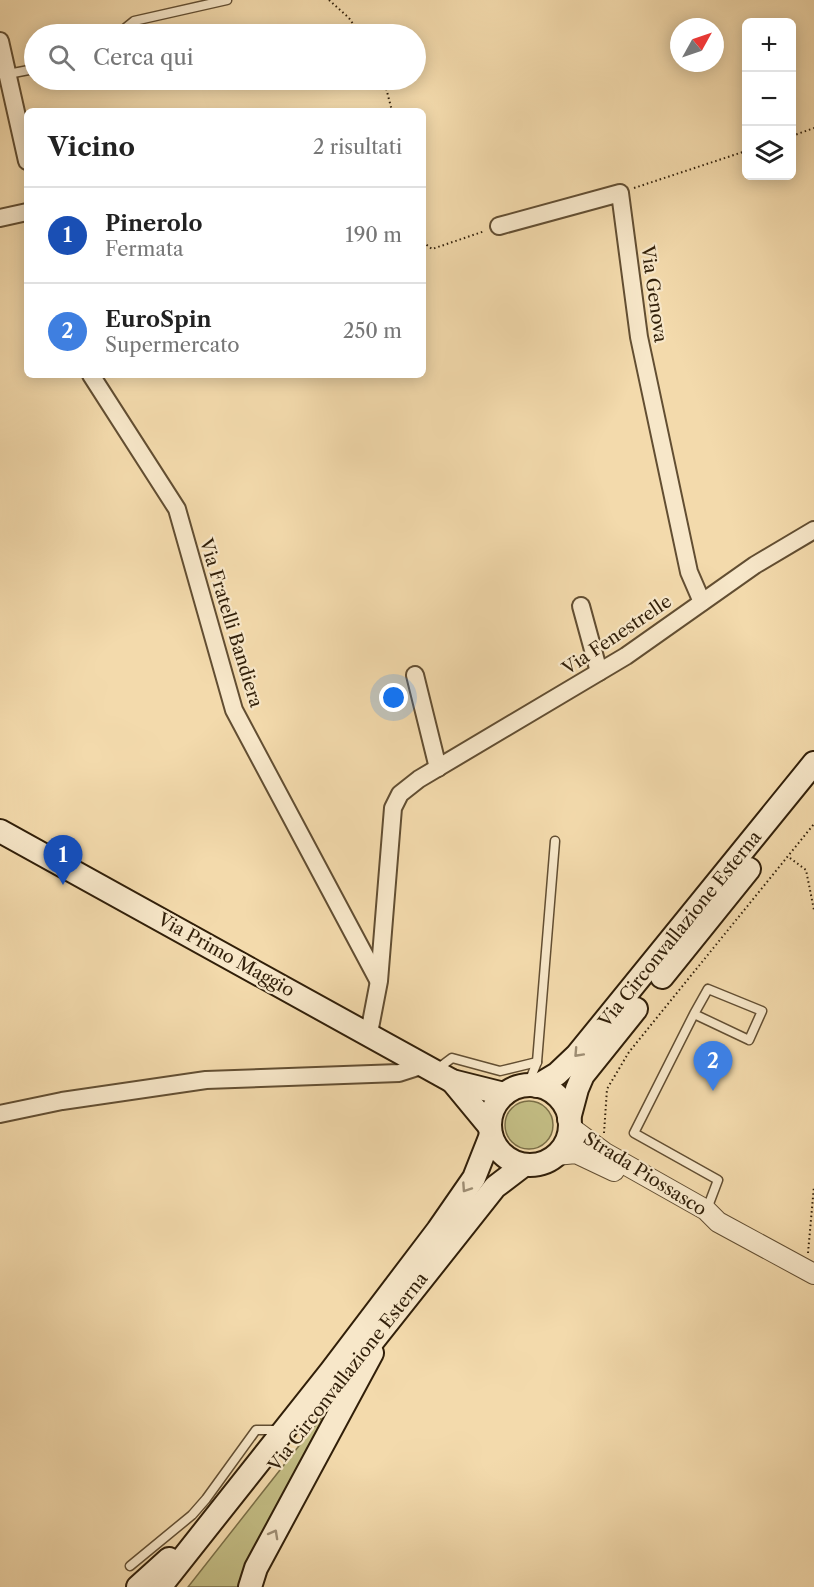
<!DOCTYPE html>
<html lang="it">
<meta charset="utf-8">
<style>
body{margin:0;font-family:"Libre Caslon Text",serif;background:#f6f6f6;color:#222}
.controls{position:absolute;right:18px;top:18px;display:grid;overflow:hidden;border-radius:9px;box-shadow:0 3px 15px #0003}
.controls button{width:54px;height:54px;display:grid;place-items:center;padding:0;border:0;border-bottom:2px solid #e0e0e0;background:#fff;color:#222;font:30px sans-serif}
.compass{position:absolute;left:670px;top:18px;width:54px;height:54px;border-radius:50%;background:#fff;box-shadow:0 3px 15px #0003;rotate:50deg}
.you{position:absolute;left:394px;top:698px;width:21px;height:21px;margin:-15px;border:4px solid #fff;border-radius:50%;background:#1a73e8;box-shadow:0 0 0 9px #1a73e833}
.badge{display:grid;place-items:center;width:39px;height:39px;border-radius:50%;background:#8f2418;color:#fff;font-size:20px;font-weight:700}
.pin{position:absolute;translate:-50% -50px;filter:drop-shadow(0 2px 3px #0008)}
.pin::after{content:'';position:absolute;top:32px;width:21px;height:18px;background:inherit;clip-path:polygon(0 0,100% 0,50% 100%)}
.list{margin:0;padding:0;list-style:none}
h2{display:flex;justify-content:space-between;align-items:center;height:78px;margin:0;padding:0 24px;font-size:26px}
h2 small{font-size:20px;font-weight:400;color:#767676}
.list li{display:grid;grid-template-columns:39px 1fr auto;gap:18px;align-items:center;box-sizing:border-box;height:96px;padding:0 24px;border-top:2px solid #e0e0e0}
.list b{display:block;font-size:22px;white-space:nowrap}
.list p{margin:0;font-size:20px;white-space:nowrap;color:#767676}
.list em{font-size:20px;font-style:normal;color:#767676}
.icon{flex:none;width:33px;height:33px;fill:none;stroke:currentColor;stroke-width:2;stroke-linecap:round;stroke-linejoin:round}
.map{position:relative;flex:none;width:814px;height:1587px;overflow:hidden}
.search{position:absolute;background:#fff;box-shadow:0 3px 15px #0003;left:24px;top:24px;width:402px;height:66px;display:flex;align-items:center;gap:15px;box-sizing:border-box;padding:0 21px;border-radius:33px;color:#767676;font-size:22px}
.panel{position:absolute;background:#fff;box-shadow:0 3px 15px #0003;left:24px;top:108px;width:402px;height:270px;border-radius:9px}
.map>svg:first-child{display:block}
.green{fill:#c3bd84;stroke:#7a6e46;stroke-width:1.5}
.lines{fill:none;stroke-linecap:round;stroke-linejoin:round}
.service-casing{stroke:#624e32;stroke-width:11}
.minor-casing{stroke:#624e32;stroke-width:20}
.tertiary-casing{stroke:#624e32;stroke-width:22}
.secondary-casing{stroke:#311f09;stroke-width:26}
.path{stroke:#311f09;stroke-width:2;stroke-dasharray:1.5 3;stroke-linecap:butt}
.service{stroke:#f7e7c9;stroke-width:8}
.minor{stroke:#f7e7c9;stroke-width:16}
.tertiary{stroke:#f7e7c9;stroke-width:20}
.secondary{stroke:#f7e7c9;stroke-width:22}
.oneway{stroke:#9e8d73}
.labels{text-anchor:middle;stroke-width:4.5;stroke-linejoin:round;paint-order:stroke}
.street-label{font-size:18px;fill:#311f09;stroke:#f7e7c9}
</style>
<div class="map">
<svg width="814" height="1587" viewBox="0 0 814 1587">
<rect width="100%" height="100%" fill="#f3daac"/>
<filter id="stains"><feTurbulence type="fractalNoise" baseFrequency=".00333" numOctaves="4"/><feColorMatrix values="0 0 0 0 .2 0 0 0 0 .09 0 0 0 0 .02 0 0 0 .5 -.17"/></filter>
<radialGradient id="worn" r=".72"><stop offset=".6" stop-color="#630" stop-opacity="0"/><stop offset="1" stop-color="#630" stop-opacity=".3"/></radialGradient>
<g class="green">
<circle cx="529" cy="1125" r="24"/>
<polygon points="339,1395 240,1587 188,1587"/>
</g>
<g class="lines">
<defs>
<g id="service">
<polyline points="118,34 134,21 227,0"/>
<polyline points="8,74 34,69"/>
<polyline points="694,1014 708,989 762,1011 749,1040 694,1014 634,1133 718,1180 707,1209"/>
<polyline points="436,1070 452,1058 500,1071 537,1062"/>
<polyline points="528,1085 537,1062 555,841"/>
<polyline points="130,1566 192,1515 206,1499 256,1430 281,1430"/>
</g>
<g id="minor">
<polyline points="0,41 27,161"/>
<polyline points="0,218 27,212"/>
<polyline points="499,226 620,193 639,337 689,572 702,602"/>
<polyline points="91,375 177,509 234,710 378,980"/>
<polyline points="581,606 599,672"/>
<polyline points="415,675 438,768"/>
<polyline points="369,1033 379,981 393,808 400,794 419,779 626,656 755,565 814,530"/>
<polyline points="0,1114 62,1101 206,1080 399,1073 424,1065"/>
</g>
<g id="tertiary">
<polyline points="570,1127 605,1153 706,1210 718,1222 814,1274"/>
<polyline points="556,1155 576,1153 614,1171"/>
</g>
<g id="secondary">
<polyline points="0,831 452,1081 504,1094"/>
<polyline points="662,977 749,869"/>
<polyline points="452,1081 490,1127"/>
<circle cx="530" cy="1125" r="40"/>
<polyline points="537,1086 557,1074 577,1055 814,763"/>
<polyline points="569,1119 577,1089 583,1075 636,1009"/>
<polyline points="354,1365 495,1187 524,1165"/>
<polyline points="138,1587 169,1559"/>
<polyline points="160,1587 331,1371 438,1230 474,1178 491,1135"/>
<polyline points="250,1587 256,1568 372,1353"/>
</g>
</defs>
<use href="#service" class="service-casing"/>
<use href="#minor" class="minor-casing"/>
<use href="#tertiary" class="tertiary-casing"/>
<use href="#secondary" class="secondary-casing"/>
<g class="path">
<polyline points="329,0 349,18 360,34"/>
<polyline points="384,80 392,111"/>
<polyline points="792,136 814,128"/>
<polyline points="634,188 746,151"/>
<polyline points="423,242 432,249 485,231"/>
<polyline points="790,858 806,870 814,910"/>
<polyline points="604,1133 607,1089 629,1052 814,824"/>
<polyline points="808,1253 814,1186"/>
</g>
<use href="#service" class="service"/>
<use href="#minor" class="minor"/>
<use href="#tertiary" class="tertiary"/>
<use href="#secondary" class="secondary"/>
</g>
<defs><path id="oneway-chevron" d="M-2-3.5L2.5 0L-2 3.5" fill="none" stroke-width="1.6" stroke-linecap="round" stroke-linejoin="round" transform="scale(1.5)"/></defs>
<g class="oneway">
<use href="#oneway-chevron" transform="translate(578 1053) rotate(133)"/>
<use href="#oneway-chevron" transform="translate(466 1188) rotate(124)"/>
<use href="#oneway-chevron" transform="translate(274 1534) rotate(-61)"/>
</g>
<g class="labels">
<g class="street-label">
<text transform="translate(654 294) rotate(82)" y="6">Via Genova</text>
<text transform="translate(231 623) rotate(73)" y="6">Via Fratelli Bandiera</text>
<text transform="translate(617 635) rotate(-34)" y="6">Via Fenestrelle</text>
<text transform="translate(680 929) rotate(-51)" y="6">Via Circonvallazione Esterna</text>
<text transform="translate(226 955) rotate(29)" y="6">Via Primo Maggio</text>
<text transform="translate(645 1174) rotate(32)" y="6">Strada Piossasco</text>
<text transform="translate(348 1372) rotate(-52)" y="6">Via Circonvallazione Esterna</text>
</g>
</g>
<rect width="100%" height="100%" filter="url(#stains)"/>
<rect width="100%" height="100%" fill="url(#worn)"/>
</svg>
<div class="controls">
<button>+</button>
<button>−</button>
<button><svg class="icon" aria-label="layers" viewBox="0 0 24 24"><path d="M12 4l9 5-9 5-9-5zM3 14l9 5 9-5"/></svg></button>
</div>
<svg class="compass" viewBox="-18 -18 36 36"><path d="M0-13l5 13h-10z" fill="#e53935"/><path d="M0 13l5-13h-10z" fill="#767676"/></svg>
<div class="you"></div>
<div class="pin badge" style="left:63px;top:885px;background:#1a4fb4">1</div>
<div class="pin badge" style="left:713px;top:1091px;background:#3f7fe0">2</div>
<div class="search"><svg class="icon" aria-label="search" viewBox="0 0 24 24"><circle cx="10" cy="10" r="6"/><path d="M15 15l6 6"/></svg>Cerca qui</div>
<section class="panel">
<h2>Vicino<small>2 risultati</small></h2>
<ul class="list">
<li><span class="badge" style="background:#1a4fb4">1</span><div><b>Pinerolo</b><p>Fermata</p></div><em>190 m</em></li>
<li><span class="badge" style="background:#3f7fe0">2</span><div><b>EuroSpin</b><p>Supermercato</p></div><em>250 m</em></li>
</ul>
</section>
</div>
